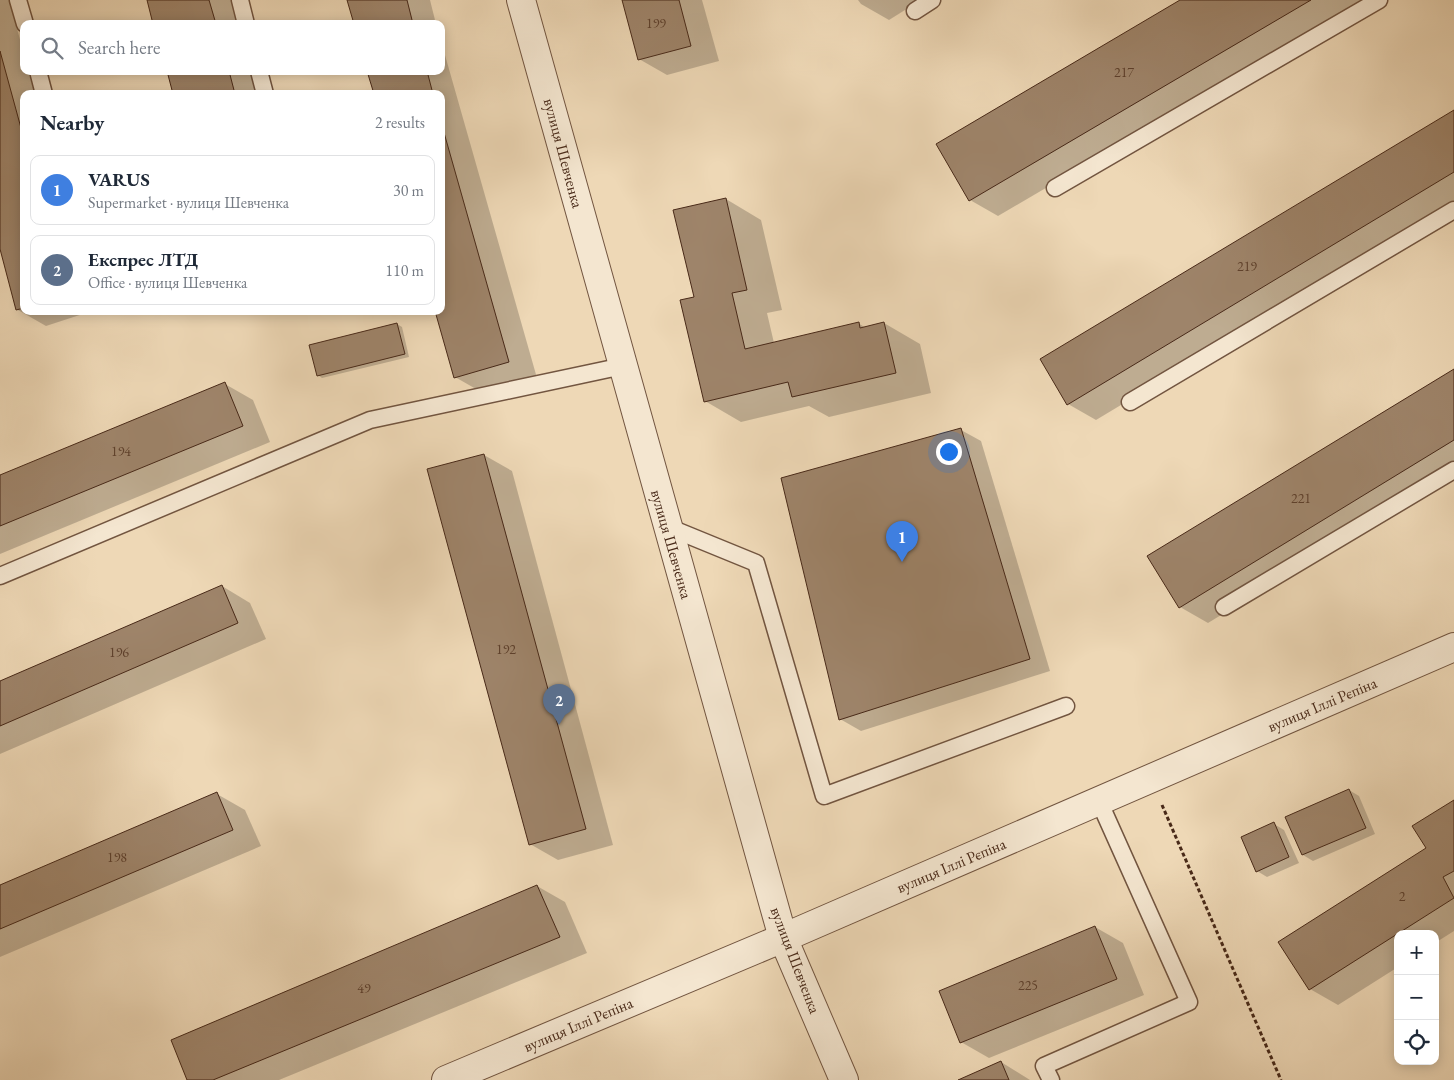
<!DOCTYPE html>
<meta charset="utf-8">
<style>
body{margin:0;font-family:"EB Garamond",serif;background:#f2f2f3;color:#1f2937}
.controls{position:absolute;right:15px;bottom:15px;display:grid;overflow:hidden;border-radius:10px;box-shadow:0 2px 12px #0003}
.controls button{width:45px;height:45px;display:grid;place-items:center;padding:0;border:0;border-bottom:1px solid #e0e1e3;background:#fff;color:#1f2937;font:25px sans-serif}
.you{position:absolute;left:948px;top:451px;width:18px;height:18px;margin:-12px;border:4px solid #fff;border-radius:50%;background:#1a73e8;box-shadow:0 0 0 8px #1a73e833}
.badge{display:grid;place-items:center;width:32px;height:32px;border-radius:50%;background:#8f2418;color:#fff;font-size:16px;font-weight:700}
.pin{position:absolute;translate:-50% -41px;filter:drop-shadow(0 1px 2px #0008)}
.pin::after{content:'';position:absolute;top:26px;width:18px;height:15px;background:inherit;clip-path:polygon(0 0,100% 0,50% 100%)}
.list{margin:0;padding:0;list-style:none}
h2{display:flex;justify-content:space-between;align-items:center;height:65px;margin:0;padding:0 20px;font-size:21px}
h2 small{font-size:16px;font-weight:400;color:#747a83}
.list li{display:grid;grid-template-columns:32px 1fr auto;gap:15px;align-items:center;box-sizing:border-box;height:70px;margin:0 10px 10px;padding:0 10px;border:1px solid #e0e1e3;border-radius:10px}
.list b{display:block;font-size:19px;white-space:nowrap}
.list p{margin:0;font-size:16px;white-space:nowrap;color:#747a83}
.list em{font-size:16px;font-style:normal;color:#747a83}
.icon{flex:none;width:28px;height:28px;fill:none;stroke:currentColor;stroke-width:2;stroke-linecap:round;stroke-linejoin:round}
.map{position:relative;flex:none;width:1454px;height:1080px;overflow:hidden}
.search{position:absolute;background:#fff;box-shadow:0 2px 12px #0003;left:20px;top:20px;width:425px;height:55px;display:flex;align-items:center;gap:12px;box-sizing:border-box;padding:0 18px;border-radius:10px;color:#747a83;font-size:19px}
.panel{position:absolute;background:#fff;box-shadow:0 2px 12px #0003;left:20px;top:90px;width:425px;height:225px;border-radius:10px}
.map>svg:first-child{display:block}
.shadow{fill:#0003}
.building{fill:#9e846a;stroke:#482918}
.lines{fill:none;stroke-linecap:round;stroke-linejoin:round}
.service-casing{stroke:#725540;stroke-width:19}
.tertiary-casing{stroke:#725540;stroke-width:30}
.path{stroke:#482918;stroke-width:3;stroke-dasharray:4 2.5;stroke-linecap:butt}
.service{stroke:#f4e6d0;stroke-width:16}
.tertiary{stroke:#f4e6d0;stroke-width:28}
.labels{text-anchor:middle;stroke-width:4;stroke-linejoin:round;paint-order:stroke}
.number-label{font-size:14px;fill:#5e402c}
.street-label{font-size:16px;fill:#482918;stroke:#f4e6d0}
</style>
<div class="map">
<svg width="1454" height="1080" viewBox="0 0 1454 1080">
<rect width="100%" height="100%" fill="#eed8b6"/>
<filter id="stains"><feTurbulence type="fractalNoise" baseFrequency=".004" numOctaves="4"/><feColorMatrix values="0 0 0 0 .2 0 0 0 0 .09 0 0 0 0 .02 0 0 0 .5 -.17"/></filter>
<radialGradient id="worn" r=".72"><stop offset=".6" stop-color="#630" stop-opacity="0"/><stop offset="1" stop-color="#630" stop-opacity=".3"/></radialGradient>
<g class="shadow">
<polygon points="0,0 9,0 24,54 24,71 28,71 35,94 24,94 24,311 92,311 46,326 18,310 0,245"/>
<polygon points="148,0 232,0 239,24 155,24"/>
<polygon points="348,0 430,0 436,24 355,24"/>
<polygon points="623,0 702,0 719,61 667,75 639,59"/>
<polygon points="858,0 921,0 889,20 861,4"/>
<polygon points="1183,0 1366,0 998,216 970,200"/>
<polygon points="441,41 537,378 483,393 455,377 441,311 441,94 375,94 368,71 441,71"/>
<polygon points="168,71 252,71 258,94 174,94"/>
<polygon points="1454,112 1454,205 1096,420 1068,404 1041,360"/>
<polygon points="726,199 761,220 782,310 767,313 774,343 858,323 866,328 884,323 920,344 931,393 829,417 809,406 741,422 705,401 695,298"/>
<polygon points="397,324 402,327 409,357 322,378 318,375"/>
<polygon points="1454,371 1454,473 1208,623 1180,607"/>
<polygon points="225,384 253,400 270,442 0,554 0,477"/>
<polygon points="961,430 981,441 1050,671 861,731 840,719"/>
<polygon points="484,455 512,471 613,845 558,860 530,844"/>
<polygon points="222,586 250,603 266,639 0,754 0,682"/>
<polygon points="1349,790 1359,796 1375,834 1313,861 1303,855"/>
<polygon points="217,794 245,810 261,846 0,957 0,886"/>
<polygon points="1454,802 1454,931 1435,943 1435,934 1398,934 1398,967 1338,1005 1310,989 1428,849"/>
<polygon points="1274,824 1284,830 1299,863 1267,877 1257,871"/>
<polygon points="537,886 565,902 587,953 279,1080 188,1080"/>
<polygon points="1095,927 1123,943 1144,995 989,1058 961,1042"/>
<polygon points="1001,1062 1030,1080 961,1080"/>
</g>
<g class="building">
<polygon points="147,0 209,0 216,24 153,24"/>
<polygon points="347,0 407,0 413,24 354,24"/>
<polygon points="622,0 679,0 691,46 638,60"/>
<polygon points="1180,0 1311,0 969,201 936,144"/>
<polygon points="0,51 24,139 24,308 16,310 0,249"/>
<polygon points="167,71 229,71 235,94 173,94"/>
<polygon points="367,71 427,71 433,94 374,94"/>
<polygon points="1454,110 1454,172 1067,405 1040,359"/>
<polygon points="441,122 509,362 454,378 435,311 441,311"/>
<polygon points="726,198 747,290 732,293 745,349 859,322 860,328 884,322 896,373 792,397 788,382 704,402 680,300 694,297 673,210"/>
<polygon points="397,323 405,354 317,376 309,345"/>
<polygon points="1454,369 1454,440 1179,608 1147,556"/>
<polygon points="225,382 243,426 0,526 0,475"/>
<polygon points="961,428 1030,659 839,720 781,478"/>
<polygon points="484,454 586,829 529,845 427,469"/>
<polygon points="222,585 238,623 0,726 0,681"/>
<polygon points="1349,789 1366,828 1302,855 1285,817"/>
<polygon points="217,792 233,830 0,929 0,885"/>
<polygon points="1454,800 1454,871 1443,877 1454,898 1309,990 1278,942 1426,848 1412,826"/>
<polygon points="1274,822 1289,857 1256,872 1241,837"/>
<polygon points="537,885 560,937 213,1080 187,1080 171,1040"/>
<polygon points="1095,926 1117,979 960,1043 939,991"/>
<polygon points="1001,1061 1009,1080 958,1080"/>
</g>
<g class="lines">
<defs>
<g id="service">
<polyline points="18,0 25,24"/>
<polyline points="240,0 246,24"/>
<polyline points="915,11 932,0"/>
<polyline points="38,71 44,94"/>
<polyline points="259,71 265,94"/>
<polyline points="1055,188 1379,0"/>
<polyline points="1130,402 1454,210"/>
<polyline points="668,527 756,563 824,796 1066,706"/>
<polyline points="0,576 370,420 623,366"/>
<polyline points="1224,607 1454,470"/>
<polyline points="1051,1080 1044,1066 1189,1002 1099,801"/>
</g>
<g id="tertiary">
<polyline points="521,0 783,938 844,1080"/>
<polyline points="446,1080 783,938 1454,647"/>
</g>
</defs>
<use href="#service" class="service-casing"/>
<use href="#tertiary" class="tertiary-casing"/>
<polyline class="path" points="1162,805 1281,1080"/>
<use href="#service" class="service"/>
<use href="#tertiary" class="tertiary"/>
</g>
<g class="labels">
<g class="number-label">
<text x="656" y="28">199</text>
<text x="1124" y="77">217</text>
<text x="1247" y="271">219</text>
<text x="121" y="456">194</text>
<text x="1301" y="503">221</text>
<text x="506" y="654">192</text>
<text x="119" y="657">196</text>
<text x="117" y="862">198</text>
<text x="1402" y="901">2</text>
<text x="1028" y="990">225</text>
<text x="364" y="993">49</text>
</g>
<g class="street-label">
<text transform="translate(564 153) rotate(75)" y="6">вулиця Шевченка</text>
<text transform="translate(672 544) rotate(74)" y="6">вулиця Шевченка</text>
<text transform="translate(1322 704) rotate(-23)" y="6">вулиця Іллі Рєпіна</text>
<text transform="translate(951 865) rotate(-23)" y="6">вулиця Іллі Рєпіна</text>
<text transform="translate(796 960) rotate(69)" y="6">вулиця Шевченка</text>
<text transform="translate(578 1024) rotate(-23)" y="6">вулиця Іллі Рєпіна</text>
</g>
</g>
<rect width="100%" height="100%" filter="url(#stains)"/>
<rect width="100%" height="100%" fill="url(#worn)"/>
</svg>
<div class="controls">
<button>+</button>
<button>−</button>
<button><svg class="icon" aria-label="locate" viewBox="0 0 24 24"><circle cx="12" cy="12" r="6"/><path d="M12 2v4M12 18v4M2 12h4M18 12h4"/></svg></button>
</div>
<div class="you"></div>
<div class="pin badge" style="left:902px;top:562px;background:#3f7fe0">1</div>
<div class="pin badge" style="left:559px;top:725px;background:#5c6f8a">2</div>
<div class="search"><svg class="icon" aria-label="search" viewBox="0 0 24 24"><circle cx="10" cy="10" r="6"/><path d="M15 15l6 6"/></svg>Search here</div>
<section class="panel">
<h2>Nearby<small>2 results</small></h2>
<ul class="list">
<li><span class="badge" style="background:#3f7fe0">1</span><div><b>VARUS</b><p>Supermarket · вулиця Шевченка</p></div><em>30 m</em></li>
<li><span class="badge" style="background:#5c6f8a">2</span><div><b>Експрес ЛТД</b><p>Office · вулиця Шевченка</p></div><em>110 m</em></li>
</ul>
</section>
</div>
